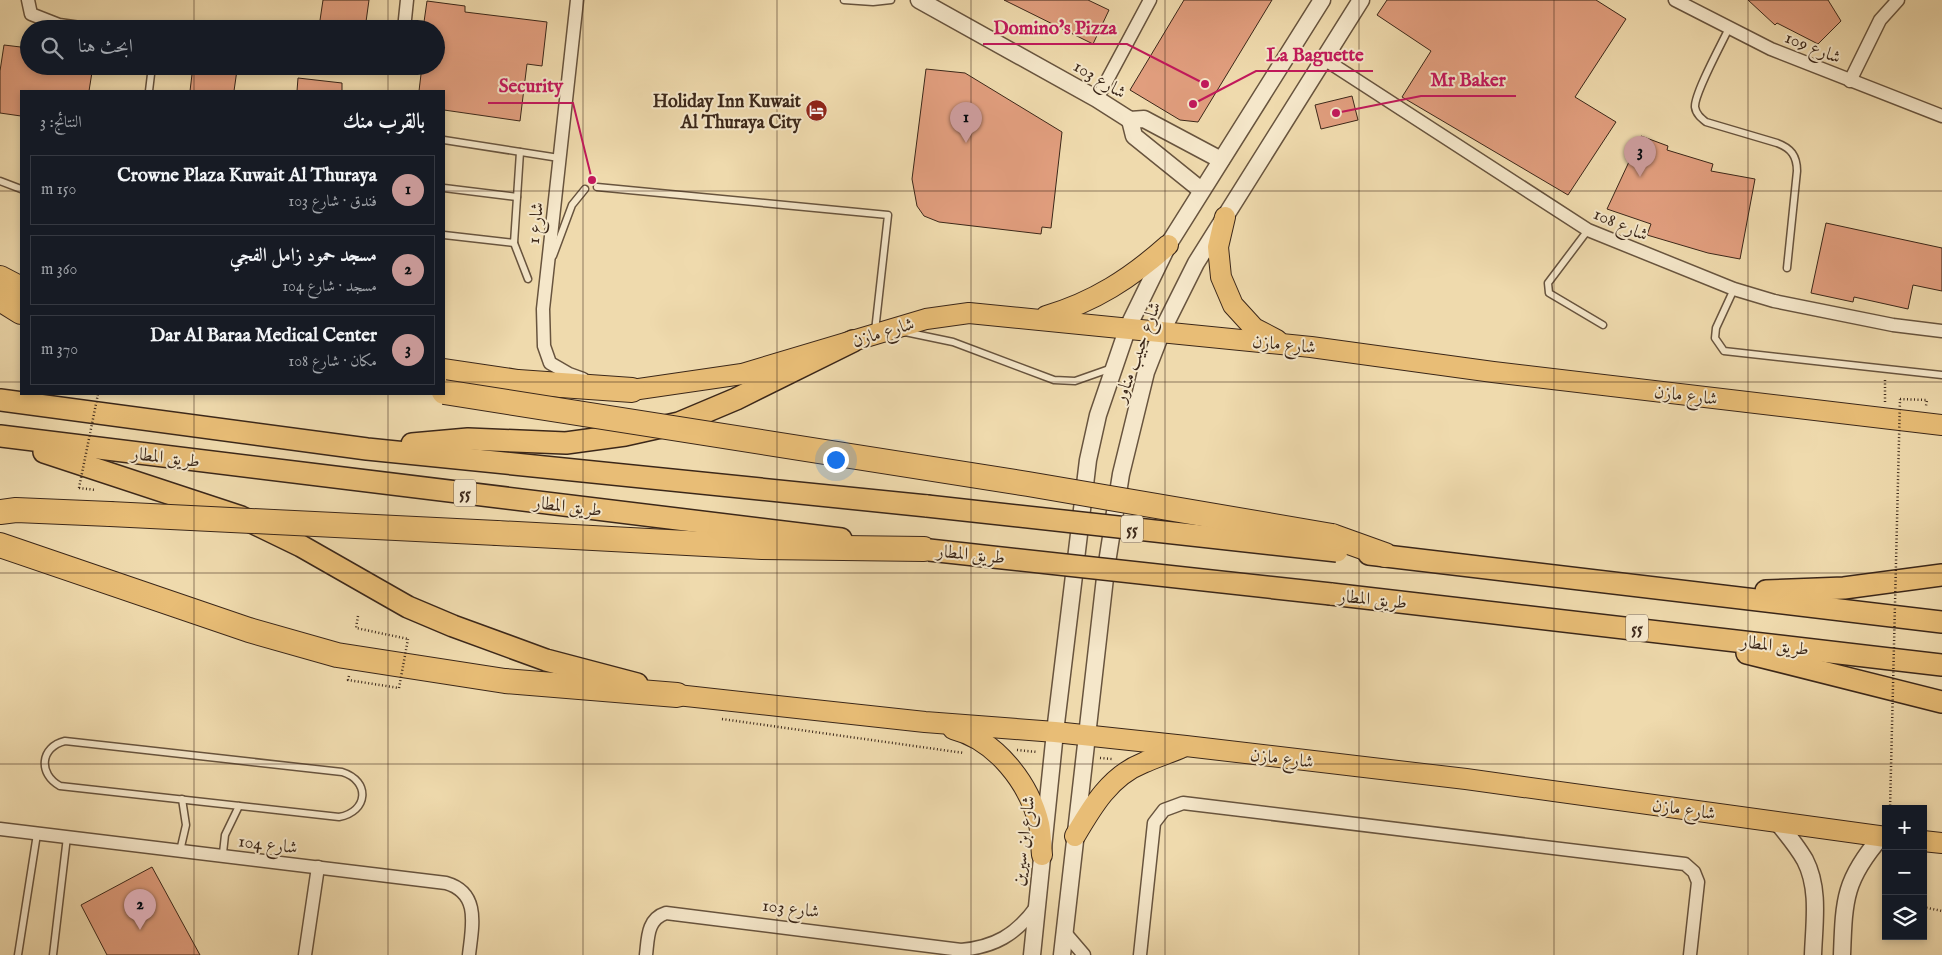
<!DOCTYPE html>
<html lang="ar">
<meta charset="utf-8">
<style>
body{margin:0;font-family:"IM FELL English",Amiri,serif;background:#242831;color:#f1f3f6;direction:rtl}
.controls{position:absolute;right:15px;bottom:15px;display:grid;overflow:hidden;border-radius:0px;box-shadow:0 2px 8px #0003}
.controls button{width:45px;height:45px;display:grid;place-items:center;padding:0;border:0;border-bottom:1px solid #363941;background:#171b24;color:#f1f3f6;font:25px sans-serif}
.you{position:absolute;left:835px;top:459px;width:18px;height:18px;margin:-12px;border:4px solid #fff;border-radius:50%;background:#1a73e8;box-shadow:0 0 0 8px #1a73e833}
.badge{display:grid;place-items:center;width:32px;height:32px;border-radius:50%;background:#c59692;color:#111;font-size:16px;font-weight:700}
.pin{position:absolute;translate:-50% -41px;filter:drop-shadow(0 1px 2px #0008)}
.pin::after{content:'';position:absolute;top:26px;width:18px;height:15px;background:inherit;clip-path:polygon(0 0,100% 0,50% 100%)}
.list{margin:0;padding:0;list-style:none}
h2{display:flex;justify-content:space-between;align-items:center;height:65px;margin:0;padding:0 20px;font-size:21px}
h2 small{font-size:16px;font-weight:400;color:#9ea1a6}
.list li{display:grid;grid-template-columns:32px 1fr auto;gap:15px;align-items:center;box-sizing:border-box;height:70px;margin:0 10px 10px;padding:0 10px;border:1px solid #363941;border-radius:0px}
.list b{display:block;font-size:19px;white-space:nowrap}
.list p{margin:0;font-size:16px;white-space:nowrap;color:#9ea1a6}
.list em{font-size:16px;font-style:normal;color:#9ea1a6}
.icon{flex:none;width:28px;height:28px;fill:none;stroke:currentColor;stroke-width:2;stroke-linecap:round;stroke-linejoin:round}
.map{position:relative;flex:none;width:1942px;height:955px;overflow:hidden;direction:ltr}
.search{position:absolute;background:#171b24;box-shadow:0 2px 8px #0003;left:20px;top:20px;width:425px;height:55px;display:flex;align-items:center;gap:12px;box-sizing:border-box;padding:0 18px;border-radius:28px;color:#9ea1a6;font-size:19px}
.panel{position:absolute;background:#171b24;box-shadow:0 2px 8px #0003;left:20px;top:90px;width:425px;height:305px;border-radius:0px;direction:rtl}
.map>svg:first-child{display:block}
.building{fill:#e19e7e;stroke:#3b2719}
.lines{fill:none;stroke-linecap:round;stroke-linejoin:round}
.service-casing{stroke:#68543e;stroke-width:9}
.minor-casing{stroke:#68543e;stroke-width:15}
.tertiary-casing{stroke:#68543e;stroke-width:19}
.primary-casing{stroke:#3b2719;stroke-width:22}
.trunk-casing{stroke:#3b2719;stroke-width:24}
.motorway-casing{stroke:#3b2719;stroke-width:26}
.path{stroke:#3b2719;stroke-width:2.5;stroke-dasharray:1 2.5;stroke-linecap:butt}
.service{stroke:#f5e7ca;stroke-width:6}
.minor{stroke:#f5e7ca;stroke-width:12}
.tertiary{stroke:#f5e7ca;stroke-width:16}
.primary{stroke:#e8bd76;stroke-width:20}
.trunk{stroke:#e8bd76;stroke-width:21}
.motorway{stroke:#e8bd76;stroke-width:24}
.trunk-bridge-casing{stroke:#3b2719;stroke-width:24;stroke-linecap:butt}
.motorway-bridge-casing{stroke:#3b2719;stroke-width:26;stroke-linecap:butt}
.path-bridge{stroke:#3b2719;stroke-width:2.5;stroke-dasharray:1 2.5;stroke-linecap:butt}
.trunk-bridge{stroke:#e8bd76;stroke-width:21}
.motorway-bridge{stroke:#e8bd76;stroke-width:24}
.grid{fill:none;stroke:#3b2719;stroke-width:1;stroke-opacity:0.55}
.labels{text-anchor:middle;stroke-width:4;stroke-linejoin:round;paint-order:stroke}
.shield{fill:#f5e7ca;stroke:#73614e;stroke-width:1}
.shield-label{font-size:16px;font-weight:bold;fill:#3b2719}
.street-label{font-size:18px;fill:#3b2719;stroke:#f5e7ca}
.poi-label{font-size:18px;font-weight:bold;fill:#3b2719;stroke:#f5e7ca;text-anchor:end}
.leader{fill:none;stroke:#c2185b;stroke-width:2}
.callout-dot{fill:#c2185b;stroke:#f5e7ca;stroke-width:2}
.callout-label{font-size:19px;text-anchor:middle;font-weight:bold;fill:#c2185b;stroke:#f5e7ca;stroke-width:4;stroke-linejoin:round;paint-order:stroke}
</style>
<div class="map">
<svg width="1942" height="955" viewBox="0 0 1942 955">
<rect width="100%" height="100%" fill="#efdaad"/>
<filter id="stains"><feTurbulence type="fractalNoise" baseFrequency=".004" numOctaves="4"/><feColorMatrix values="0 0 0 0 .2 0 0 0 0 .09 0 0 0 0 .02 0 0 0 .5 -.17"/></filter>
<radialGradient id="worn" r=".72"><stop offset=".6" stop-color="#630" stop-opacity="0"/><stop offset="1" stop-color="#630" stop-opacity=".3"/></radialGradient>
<g class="building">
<polygon points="323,0 369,0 365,29 319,27"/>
<polygon points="1004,0 1088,0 1109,10 1093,44"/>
<polygon points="1184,0 1272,0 1198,122 1180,120 1130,90"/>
<polygon points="1387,0 1596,0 1626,19 1575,97 1616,122 1568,195 1402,97 1431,51 1377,15"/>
<polygon points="1748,0 1828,0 1841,21 1818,44 1777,23 1775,25"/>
<polygon points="427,1 465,6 465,12 547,22 542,66 527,64 520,121 444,110 444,91 419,91 422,66 436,66 436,29 423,29"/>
<polygon points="4,45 29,48 29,66 93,66 89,91 21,91 21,116 0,113 0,71"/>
<polygon points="193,66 237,70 234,91 190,91"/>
<polygon points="926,69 965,73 1062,132 1051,228 1042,227 1041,234 939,222 924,216 917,206 912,179"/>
<polygon points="298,78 342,83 342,91 297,91"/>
<polygon points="1352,96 1358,120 1321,129 1315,105"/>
<polygon points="1641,136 1668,146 1667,150 1713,164 1711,171 1755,179 1740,259 1708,253 1647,235 1651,224 1607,209"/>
<polygon points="1826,223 1942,248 1942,291 1913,285 1908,309 1854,297 1853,302 1811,293"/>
<polygon points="152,867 200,955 107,955 81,905"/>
</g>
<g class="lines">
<defs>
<g id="service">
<polyline points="844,0 873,2 891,0"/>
<path d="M 1729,28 C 1722,43 1694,94 1695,107 C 1696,114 1701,118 1706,122 L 1777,143 C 1791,148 1797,156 1797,171 L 1787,268"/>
<polyline points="149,91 152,66"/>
<polyline points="444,140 559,158"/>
<polyline points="0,181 21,189"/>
<polyline points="597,187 888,215 875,331"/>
<polyline points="444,188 517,197"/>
<polyline points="1588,230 1548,283 1549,293 1603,325"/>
<polyline points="444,235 514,243 520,152"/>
<polyline points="514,243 528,279"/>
<polyline points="553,256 572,205 585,189"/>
<polyline points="1734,289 1716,328 1715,338 1724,351 1942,375"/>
<polyline points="905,332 953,342 1054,380 1075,381 1112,368"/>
<path d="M 65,741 L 342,772 C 371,781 368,812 339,817 L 60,786 C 38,774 40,747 65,741 Z"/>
<polyline points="180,851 186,825 182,799"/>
<polyline points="225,855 223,853 225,835 239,806"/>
<polyline points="18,955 37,834"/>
<polyline points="53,955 67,837"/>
</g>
<g id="minor">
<polyline points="28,0 31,14 59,25 87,29"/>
<polyline points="577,0 543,309 544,346 550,363 569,374 583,379"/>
<polyline points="1675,0 1771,49 1942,116"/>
<polyline points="404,29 407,0"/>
<polyline points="1324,59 1588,230 1734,289 1774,301 1893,325 1942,331"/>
<polyline points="1850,81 1880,20 1898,0"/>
<polyline points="1097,99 1150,0"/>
<path d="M 0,829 L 446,883 C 481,893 472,927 469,955"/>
<polyline points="1066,934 1084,955"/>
<polyline points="305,955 318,867"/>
<path d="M 646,955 C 648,938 647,919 666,913 L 961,950 C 994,947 1016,935 1036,907"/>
<polyline points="1140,955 1154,823 1164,810 1183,803 1685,864 1694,872 1698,882 1690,955"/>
</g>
<g id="tertiary">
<polyline points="919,0 1097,99 1130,120 1144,119 1221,160"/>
<polyline points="1130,120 1134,136 1201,190"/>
<path d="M 1777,822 C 1787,834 1797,846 1805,860 C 1820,889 1814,924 1813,955"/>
<polyline points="1032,955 1055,732 1088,460 1098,415 1128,327 1168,245 1322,0"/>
<polyline points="1062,955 1106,569 1121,474 1146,372 1162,331 1196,263 1361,0"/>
<path d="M 1842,955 C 1844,900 1844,880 1881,837"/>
</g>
<g id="primary">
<polyline points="1225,217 1218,247 1221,277 1233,305 1254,328 1277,340"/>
<path d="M 1046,316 C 1094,302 1131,278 1168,245"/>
<polyline points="632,390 742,374 926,319 969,313 1311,347 1493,372 1942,425"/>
<polyline points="677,695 925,722 1055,732 1186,746 1466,779 1886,837"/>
<path d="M 953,729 C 996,740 1029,783 1039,824 C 1041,834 1041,845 1042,855"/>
<path d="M 1075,836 C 1092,807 1110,776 1143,763 C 1156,757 1170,753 1183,747"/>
<polyline points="1923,841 1942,843"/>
</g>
<g id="trunk">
<polyline points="0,400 367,449 927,506"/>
<polyline points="0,436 841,539"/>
<polyline points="412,444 468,439 566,443 625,435 679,423 736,399 853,341"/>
<polyline points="44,452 241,517 301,546 408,607 453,626 546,660 637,684"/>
<polyline points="1369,554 1942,622"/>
<polyline points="1766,591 1844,588 1942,575"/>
<polyline points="1331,594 1942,665"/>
<polyline points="1747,653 1942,702"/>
</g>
<g id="motorway">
<polyline points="0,278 21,289"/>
<polyline points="0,299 21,312"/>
<polyline points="444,371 518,382 632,390"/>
<polyline points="0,512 16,510 110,514"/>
<polyline points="497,533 762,547 924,549"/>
<polyline points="1332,536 1385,555"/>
<polyline points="0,545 249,630 337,655 505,681 677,695"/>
</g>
</defs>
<use href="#service" class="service-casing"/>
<use href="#minor" class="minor-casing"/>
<use href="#tertiary" class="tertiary-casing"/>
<use href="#primary" class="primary-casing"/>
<use href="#trunk" class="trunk-casing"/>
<use href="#motorway" class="motorway-casing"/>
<g class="path">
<polyline points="1900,399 1927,400 1926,406"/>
<polyline points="1885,402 1885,380"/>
<polyline points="79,488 96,490"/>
<polyline points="358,616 356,628 408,639"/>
<polyline points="349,676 348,680 399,688"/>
<polyline points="722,719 964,753"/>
<polyline points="1017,750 1037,752"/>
<polyline points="1100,758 1112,759"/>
<polyline points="1923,907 1942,911"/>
</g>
<use href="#service" class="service"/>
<use href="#minor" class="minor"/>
<use href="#tertiary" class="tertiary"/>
<use href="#primary" class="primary"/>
<use href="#trunk" class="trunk"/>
<use href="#motorway" class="motorway"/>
<defs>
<g id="trunk-bridge">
<polyline points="927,506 1337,551"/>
<polyline points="929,550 1331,594"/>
</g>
<g id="motorway-bridge">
<polyline points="444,392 1028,484 1332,536"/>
<polyline points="110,514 497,533"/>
</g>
</defs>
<use href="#trunk-bridge" class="trunk-bridge-casing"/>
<use href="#motorway-bridge" class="motorway-bridge-casing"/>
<g class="path-bridge">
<polyline points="79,488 98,394"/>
<polyline points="399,688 408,639"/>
<polyline points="1890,809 1900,399"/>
</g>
<use href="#trunk-bridge" class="trunk-bridge"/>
<use href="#motorway-bridge" class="motorway-bridge"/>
</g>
<path class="grid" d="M 194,0 L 194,29M 388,0 L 388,29M 583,0 L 583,955M 777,0 L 777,955M 971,0 L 971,955M 1165,0 L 1165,955M 1359,0 L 1359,955M 1554,0 L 1554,955M 1748,0 L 1748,955M 194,66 L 194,91M 388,66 L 388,91M 0,191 L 21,191M 444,191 L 1942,191M 0,382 L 21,382M 444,382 L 1942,382M 194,394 L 194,955M 388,394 L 388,955M 0,573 L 1942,573M 0,764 L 1942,764"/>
<defs>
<symbol id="hotel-disc" viewBox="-11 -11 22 22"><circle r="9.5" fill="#8f2418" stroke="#f5e7ca"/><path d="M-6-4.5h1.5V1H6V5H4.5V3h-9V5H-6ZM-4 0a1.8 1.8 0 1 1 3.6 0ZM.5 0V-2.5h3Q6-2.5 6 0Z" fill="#fff"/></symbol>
</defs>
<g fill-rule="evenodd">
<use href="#hotel-disc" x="804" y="98" width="25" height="25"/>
</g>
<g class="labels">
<g class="shield">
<rect x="454" y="479.5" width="22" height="27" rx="4"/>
<rect x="1121" y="515.5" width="22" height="27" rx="4"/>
<rect x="1626" y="614.5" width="22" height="27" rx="4"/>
</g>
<g class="shield-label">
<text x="465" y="499">55</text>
<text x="1132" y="535">55</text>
<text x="1637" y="634">55</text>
</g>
<g class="street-label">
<text transform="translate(1813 47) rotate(22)" y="6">شارع 109</text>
<text transform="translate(1100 79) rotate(31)" y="6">شارع 103</text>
<text transform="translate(535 223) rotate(-84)" y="6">شارع 1</text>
<text transform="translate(1621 224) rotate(24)" y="6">شارع 108</text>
<text transform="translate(883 332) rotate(-17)" y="6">شارع مازن</text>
<text transform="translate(1284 344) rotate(6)" y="6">شارع مازن</text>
<text transform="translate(1137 352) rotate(-70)" y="6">شارع حبيب مناور</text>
<text transform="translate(1686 395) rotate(7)" y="6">شارع مازن</text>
<text transform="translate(166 457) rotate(7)" y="6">طريق المطار</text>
<text transform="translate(568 506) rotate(7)" y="6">طريق المطار</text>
<text transform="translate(971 554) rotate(6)" y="6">طريق المطار</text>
<text transform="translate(1373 599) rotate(6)" y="6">طريق المطار</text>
<text transform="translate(1775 645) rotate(7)" y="6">طريق المطار</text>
<text transform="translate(1282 758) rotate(7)" y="6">شارع مازن</text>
<text transform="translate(1684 809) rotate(8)" y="6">شارع مازن</text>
<text transform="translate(1023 841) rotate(-83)" y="6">شارع ابن سيرين</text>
<text transform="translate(268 844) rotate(7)" y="6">شارع 104</text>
<text transform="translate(791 908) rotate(7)" y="6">شارع 103</text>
</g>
<g class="poi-label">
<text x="801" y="107">Holiday Inn Kuwait<tspan x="801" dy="21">Al Thuraya City</tspan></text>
</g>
</g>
<path class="leader" d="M1205 84L1127 44H983M1193 104L1256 71H1373M1336 113L1421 96H1516M592 180L573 103H488"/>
<g class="callout-dot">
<circle cx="1205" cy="84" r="5"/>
<circle cx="1193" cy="104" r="5"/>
<circle cx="1336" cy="113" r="5"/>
<circle cx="592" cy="180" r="5"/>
</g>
<g class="callout-label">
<text x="1055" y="34">Domino's Pizza</text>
<text x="1315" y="61">La Baguette</text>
<text x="1468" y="86">Mr Baker</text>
<text x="531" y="92">Security</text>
</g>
<rect width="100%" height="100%" filter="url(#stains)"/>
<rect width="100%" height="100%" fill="url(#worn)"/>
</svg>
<div class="controls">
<button>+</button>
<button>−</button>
<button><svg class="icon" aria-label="layers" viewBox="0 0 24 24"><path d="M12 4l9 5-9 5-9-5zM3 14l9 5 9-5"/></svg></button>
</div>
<div class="you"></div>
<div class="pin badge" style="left:966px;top:143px">1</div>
<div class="pin badge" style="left:140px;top:930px">2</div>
<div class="pin badge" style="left:1640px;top:177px">3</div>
<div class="search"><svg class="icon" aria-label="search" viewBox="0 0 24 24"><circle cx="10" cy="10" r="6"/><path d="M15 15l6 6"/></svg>ابحث هنا</div>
<section class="panel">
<h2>بالقرب منك<small>النتائج: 3</small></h2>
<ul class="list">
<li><span class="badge">1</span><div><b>Crowne Plaza Kuwait Al Thuraya</b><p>فندق · شارع 103</p></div><em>150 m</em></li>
<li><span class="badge">2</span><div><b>مسجد حمود زامل الفجي</b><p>مسجد · شارع 104</p></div><em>360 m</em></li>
<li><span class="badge">3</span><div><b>Dar Al Baraa Medical Center</b><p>مكان · شارع 108</p></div><em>370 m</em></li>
</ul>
</section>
</div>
